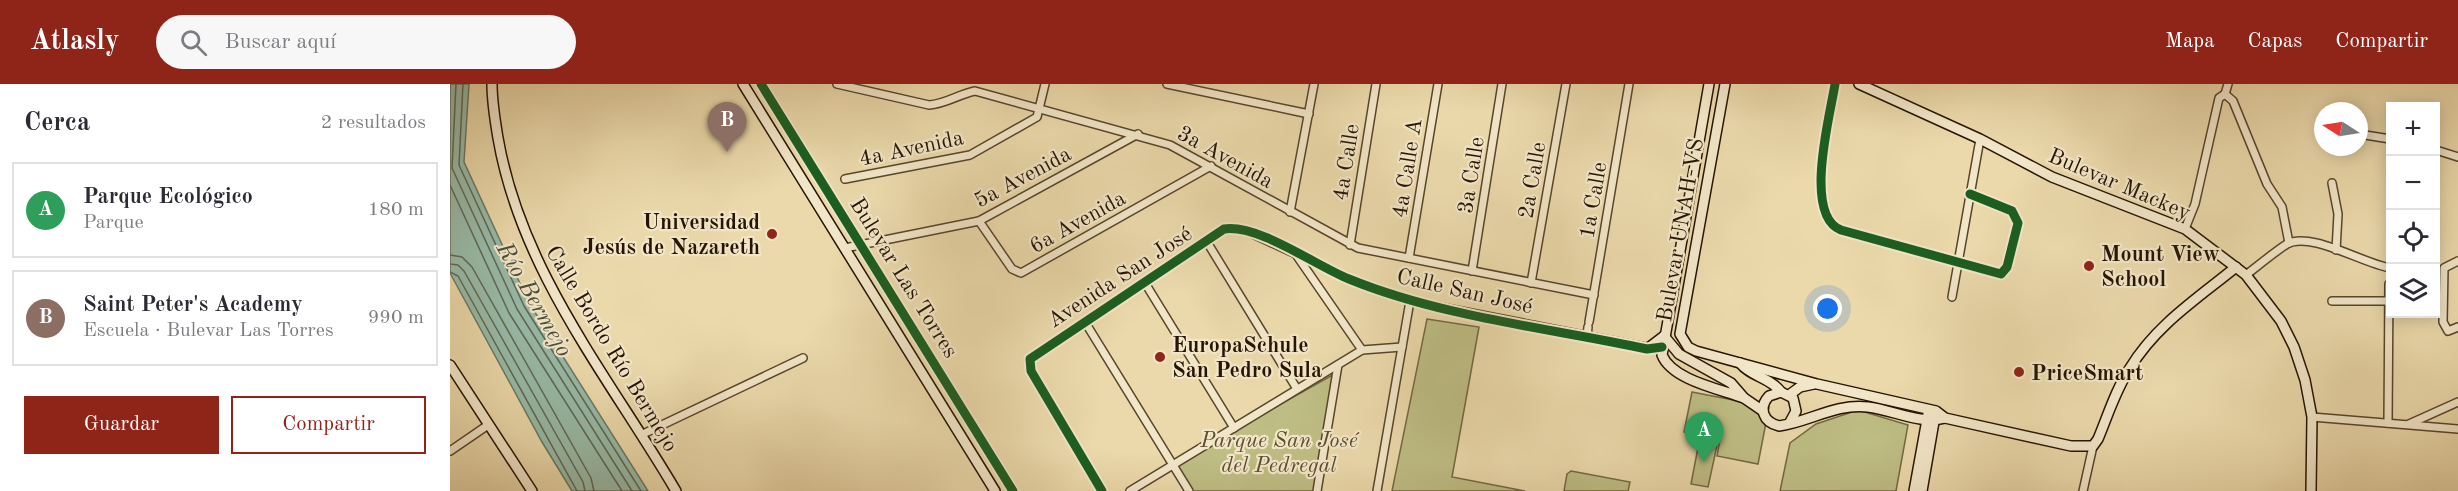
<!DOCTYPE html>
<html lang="es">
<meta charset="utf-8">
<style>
body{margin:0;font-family:"Old Standard TT",serif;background:#f7f7f7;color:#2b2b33}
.controls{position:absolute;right:18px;top:18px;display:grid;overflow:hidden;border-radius:0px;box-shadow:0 3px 15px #0003}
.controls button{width:54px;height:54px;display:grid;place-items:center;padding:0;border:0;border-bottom:2px solid #e1e1e2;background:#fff;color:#2b2b33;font:30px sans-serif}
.compass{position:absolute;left:1864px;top:18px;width:54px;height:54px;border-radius:50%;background:#fff;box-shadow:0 3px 15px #0003;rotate:282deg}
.you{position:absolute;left:1378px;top:225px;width:21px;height:21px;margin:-15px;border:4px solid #fff;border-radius:50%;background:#1a73e8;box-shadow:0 0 0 9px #1a73e833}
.badge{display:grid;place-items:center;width:39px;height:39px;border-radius:50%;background:#8f2418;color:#fff;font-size:20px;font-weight:700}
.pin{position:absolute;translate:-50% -50px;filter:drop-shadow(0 2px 3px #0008)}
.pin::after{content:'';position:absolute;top:32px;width:21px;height:18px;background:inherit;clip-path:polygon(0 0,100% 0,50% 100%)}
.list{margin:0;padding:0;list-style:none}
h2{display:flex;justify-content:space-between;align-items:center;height:78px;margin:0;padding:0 24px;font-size:26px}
h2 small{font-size:20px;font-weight:400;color:#7c7c81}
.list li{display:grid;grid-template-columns:39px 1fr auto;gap:18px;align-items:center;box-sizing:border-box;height:96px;margin:0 12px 12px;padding:0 12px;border:2px solid #e1e1e2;border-radius:0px}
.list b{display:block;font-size:22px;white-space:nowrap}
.list p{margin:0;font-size:20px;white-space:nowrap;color:#7c7c81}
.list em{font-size:20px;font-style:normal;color:#7c7c81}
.actions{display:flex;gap:12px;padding:18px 24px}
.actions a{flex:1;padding:14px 0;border:2px solid #8f2418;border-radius:0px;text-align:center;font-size:21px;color:#8f2418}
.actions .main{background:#8f2418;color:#fff}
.icon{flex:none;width:33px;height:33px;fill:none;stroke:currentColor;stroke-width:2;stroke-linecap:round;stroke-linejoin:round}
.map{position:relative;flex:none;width:2008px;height:407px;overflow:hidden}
header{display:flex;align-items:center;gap:36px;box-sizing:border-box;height:84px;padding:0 30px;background:#8f2418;color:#fff}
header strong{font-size:28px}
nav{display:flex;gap:33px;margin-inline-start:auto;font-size:21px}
.search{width:420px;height:54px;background:#f7f7f7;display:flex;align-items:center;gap:15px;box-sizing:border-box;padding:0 21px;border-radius:33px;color:#7c7c81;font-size:22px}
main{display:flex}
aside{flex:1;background:#fff}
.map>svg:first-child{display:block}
.green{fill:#bebd84;stroke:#726842;stroke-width:1.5}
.water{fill:#98baa7;stroke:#6a7864;stroke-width:1.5}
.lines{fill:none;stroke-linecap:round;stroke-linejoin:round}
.shore{stroke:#5f6754;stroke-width:1.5}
.street-casing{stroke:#57452b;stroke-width:10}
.secondary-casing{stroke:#261400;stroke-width:12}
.street{stroke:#f2e6c8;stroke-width:7}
.secondary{stroke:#f2e6c8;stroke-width:9}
.cycleway-casing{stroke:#f2e6c8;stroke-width:13}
.cycleway{stroke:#1b5e20;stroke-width:9}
.poi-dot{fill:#8f2418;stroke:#f2e6c8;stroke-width:2}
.labels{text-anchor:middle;stroke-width:4.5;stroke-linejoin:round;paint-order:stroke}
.street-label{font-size:22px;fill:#261400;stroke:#f2e6c8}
.poi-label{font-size:22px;font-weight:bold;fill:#261400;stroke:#f2e6c8;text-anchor:start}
.park-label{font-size:22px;font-style:italic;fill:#5b4f2e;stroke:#f2e6c8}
.water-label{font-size:24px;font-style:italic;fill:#4e4e3a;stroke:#f2e6c8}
</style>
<header>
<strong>Atlasly</strong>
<div class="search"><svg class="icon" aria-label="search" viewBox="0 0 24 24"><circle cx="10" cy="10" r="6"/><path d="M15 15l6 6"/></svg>Buscar aquí</div>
<nav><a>Mapa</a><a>Capas</a><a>Compartir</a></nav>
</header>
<main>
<aside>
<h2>Cerca<small>2 resultados</small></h2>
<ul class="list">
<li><span class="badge" style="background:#2e9e5b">A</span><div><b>Parque Ecológico</b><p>Parque</p></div><em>180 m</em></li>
<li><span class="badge" style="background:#8d6e63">B</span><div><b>Saint Peter's Academy</b><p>Escuela · Bulevar Las Torres</p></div><em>990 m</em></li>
</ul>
<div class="actions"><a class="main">Guardar</a><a>Compartir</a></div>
</aside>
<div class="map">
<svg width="2008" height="407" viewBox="0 0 2008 407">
<rect width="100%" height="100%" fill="#ebd9ab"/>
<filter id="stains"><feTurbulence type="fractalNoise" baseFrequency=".00333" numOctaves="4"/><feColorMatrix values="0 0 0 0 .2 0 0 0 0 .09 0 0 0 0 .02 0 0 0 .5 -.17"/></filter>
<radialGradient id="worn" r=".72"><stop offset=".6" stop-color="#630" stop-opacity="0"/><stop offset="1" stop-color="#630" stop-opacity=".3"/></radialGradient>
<g class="green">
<polygon points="977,235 1029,243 1002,393 1075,407 942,407"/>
<polygon points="886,289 864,407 740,407 723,381"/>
<polygon points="1242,308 1319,323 1308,380 1267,372 1270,355 1234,348"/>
<polygon points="1408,326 1458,341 1446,407 1330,407 1340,359 1366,340"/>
<polygon points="1250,353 1268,357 1258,403 1241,400"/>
<polygon points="1121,387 1180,398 1178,407 1114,407 1117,390"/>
</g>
<polygon class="water" points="0,0 19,0 14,78 79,219 198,407 122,407 92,358 0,189"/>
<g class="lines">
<g class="shore">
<polyline points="6,0 2,84 67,225 182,407"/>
<polyline points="13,0 9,81 74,222 191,407"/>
<polyline points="0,101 59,229 172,407"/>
<polyline points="0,171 12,173 22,183 141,394 144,407"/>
<polyline points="0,180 8,181 14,187 133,398 135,407"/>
<polyline points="0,188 8,192 127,407"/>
</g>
<defs>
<g id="street">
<path d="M 387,0 L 479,21 C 496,20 509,10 525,7 L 720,61 L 908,164 L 1144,211"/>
<polyline points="717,0 859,30"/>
<path d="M 1385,0 C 1380,32 1353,131 1391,146 L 1551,190 L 1557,183 L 1568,139 L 1562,127 L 1520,110"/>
<polyline points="1775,10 1778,0"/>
<polyline points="1909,50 1940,55"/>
<polyline points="1986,66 2008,73"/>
<polyline points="395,95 520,71 587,33 595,0"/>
<polyline points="1882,99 1888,130 1886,166"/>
<polyline points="840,128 864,0"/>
<polyline points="529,137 562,185 571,189 761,82"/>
<polyline points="1735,145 1745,120 1769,14 1775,10 1783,17 1817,100 1832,123 1839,159"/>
<polyline points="757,158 847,305"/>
<polyline points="900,161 926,0"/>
<polyline points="395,164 529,137 688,50"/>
<polyline points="847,172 912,266"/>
<polyline points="959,174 988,0"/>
<polyline points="2008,177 1994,184 1993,238 1998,247 2008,243"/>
<polyline points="1022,187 1052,0"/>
<path d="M 1796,191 C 1809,181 1823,169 1837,160 C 1860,147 1912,179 1940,184"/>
<polyline points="695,199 784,344"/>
<polyline points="1081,199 1116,0"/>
<polyline points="1502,213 1530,55"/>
<polyline points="1882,217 1938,217"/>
<polyline points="635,238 739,407"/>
<polyline points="1139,238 1179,0"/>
<polyline points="1137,252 1138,243"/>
<polyline points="1862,333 2008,345"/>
<polyline points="1938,339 1939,200"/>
<polyline points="1959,340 2008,318"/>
<polyline points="193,350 353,274"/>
<polyline points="0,367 38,341"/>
<polyline points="652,407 581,287 580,275 774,145 794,146 900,195 960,217 1200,264"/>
<polyline points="680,407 912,266 952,263"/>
<polyline points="867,407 888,281"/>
<polyline points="927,407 960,217"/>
<polyline points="1633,407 1643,362"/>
</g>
<g id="secondary">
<path d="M 42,0 C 42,19 45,36 48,54 C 71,188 159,293 226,407"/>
<polyline points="293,0 545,407"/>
<polyline points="311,0 563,407"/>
<path d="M 1259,0 L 1212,271 C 1222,296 1270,305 1294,314"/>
<path d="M 1275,0 L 1230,250 L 1238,263 L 1246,267 L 1367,300 L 1486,327 L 1495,334 L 1621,362 L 1643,362 L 1648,355 C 1658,331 1666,305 1680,284 C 1706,241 1748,214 1786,183"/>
<polyline points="1409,0 1530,55 1602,93 1735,145 1796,191 1831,237 1844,263 1855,296 1862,333 1861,407"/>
<polyline points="1214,252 1229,270 1281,299 1294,314 1313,327"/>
<polyline points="1197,265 1214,252"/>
<path d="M 1290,279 C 1301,293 1320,293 1331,308"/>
<polyline points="0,281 82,407"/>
<polyline points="1339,311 1350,303 1364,300"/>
<path d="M 1340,338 L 1346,327 L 1343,314 L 1331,308 L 1319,312 C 1308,324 1313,338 1329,342 C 1359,338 1386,319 1418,323 C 1443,326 1471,341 1495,334"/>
<polyline points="1464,407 1478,330"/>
<polyline points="1472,407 1485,332"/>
</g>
</defs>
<use href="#street" class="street-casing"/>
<use href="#secondary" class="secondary-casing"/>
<use href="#street" class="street"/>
<use href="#secondary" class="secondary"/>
<defs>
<g id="cycleway">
<polyline points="311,0 563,407"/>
<path d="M 1385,0 C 1380,32 1353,131 1391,146 L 1551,190 L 1557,183 L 1568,139 L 1562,127 L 1520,110"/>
<path d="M 652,407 L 581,287 L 580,275 L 774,145 C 809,140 866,182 899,195 C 992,233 1099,244 1197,265 L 1212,263"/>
</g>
</defs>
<use href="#cycleway" class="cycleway-casing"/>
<use href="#cycleway" class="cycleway"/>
</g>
<g class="poi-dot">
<circle cx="322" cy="150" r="6"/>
<circle cx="1639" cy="182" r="6"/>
<circle cx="710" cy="273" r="6"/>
<circle cx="1569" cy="288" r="6"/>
</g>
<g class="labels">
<g class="street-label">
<text transform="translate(461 63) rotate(-12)" y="8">4a Avenida</text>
<text transform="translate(776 72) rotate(29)" y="8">3a Avenida</text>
<text transform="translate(895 78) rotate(-81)" y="8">4a Calle</text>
<text transform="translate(956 84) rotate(-81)" y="8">4a Calle A</text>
<text transform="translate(1020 91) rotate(-81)" y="8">3a Calle</text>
<text transform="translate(572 92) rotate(-28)" y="8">5a Avenida</text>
<text transform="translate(1081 96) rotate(-80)" y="8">2a Calle</text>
<text transform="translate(1670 99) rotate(23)" y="8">Bulevar Mackey</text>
<text transform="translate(1142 116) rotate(-80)" y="8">1a Calle</text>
<text transform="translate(627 137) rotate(-29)" y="8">6a Avenida</text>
<text transform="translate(1229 146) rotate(-80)" y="8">Bulevar UNAH-VS</text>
<text transform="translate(669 192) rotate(-33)" y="8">Avenida San José</text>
<text transform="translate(455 193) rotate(58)" y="8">Bulevar Las Torres</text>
<text transform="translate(1015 206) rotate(13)" y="8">Calle San José</text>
<text transform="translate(163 264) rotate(59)" y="8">Calle Bordo Río Bermejo</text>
</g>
<g class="poi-label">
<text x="310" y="145" text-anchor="end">Universidad<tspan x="310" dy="25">Jesús de Nazareth</tspan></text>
<text x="1651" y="177">Mount View<tspan x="1651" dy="25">School</tspan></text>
<text x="722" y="268">EuropaSchule<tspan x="722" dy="25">San Pedro Sula</tspan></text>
<text x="1581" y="296">PriceSmart</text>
</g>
<g class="park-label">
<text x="829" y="363">Parque San José<tspan x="829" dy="25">del Pedregal</tspan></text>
</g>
<g class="water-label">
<text transform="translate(85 215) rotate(60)" y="8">Río Bermejo</text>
</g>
</g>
<rect width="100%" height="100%" filter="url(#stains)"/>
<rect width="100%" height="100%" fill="url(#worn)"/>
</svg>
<div class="controls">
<button>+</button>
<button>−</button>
<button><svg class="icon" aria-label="locate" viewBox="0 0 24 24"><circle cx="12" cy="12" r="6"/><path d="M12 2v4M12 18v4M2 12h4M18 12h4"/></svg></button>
<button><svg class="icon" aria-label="layers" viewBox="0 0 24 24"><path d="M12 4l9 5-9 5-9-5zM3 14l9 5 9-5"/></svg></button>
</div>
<svg class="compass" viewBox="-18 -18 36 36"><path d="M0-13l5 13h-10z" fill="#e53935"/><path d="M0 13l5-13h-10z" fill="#7c7c81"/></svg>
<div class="you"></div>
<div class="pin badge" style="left:1254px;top:378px;background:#2e9e5b">A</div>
<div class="pin badge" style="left:277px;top:68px;background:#8d6e63">B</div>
</div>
</main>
